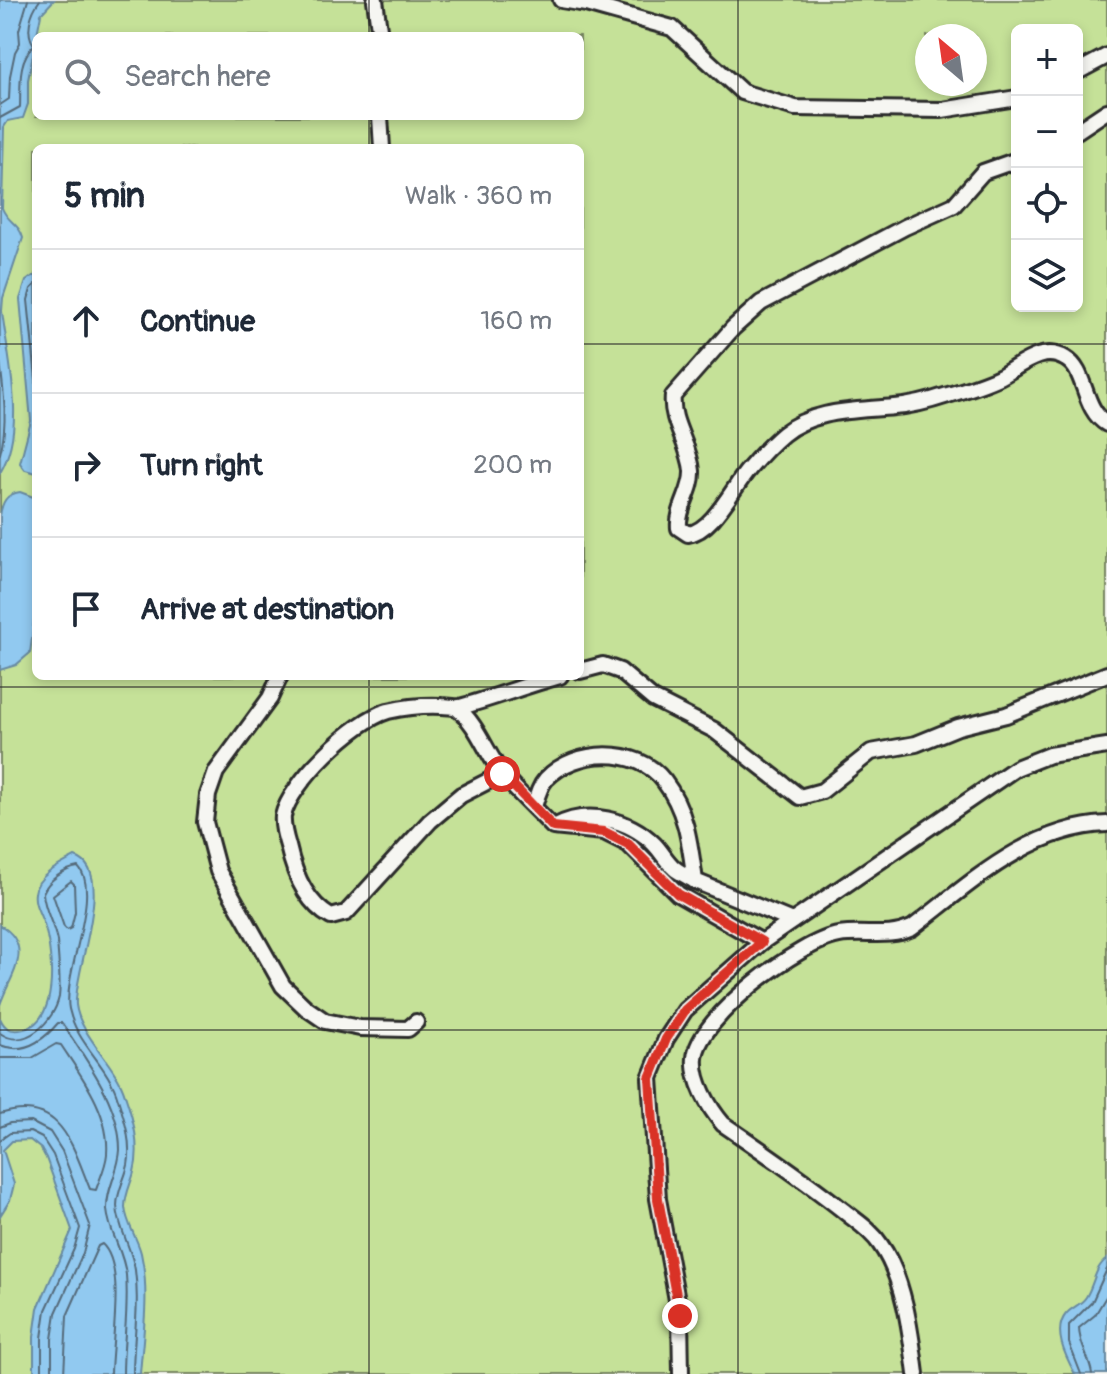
<!DOCTYPE html>
<meta charset="utf-8">
<style>
body{margin:0;font-family:Pangolin,sans-serif;background:#f6f6f7;color:#1f2937}
.controls{position:absolute;right:24px;top:24px;display:grid;overflow:hidden;border-radius:12px;box-shadow:0 4px 12px #0003}
.controls button{width:72px;height:72px;display:grid;place-items:center;padding:0;border:0;border-bottom:2px solid #e0e1e3;background:#fff;color:#1f2937;font:40px sans-serif}
.compass{position:absolute;left:915px;top:24px;width:72px;height:72px;border-radius:50%;background:#fff;box-shadow:0 4px 12px #0003;rotate:331deg}
.stop{position:absolute;width:24px;height:24px;margin:-18px;border:6px solid #d93025;border-radius:50%;background:#fff}
.stop.end{background:#d93025;border-color:#fff;box-shadow:0 2px 8px #0008}
.list{margin:0;padding:0;list-style:none}
h2{display:flex;justify-content:space-between;align-items:center;height:104px;margin:0;padding:0 32px;font-size:34px}
h2 small{font-size:26px;font-weight:400;color:#747a83}
.list li{display:grid;grid-template-columns:52px 1fr auto;gap:24px;align-items:center;box-sizing:border-box;height:144px;padding:0 32px;border-top:2px solid #e0e1e3}
.list b{display:block;font-size:30px;white-space:nowrap}
.list em{font-size:26px;font-style:normal;color:#747a83}
.icon{flex:none;width:44px;height:44px;fill:none;stroke:currentColor;stroke-width:2;stroke-linecap:round;stroke-linejoin:round}
.map{position:relative;flex:none;width:1107px;height:1374px;overflow:hidden}
.search{position:absolute;background:#fff;box-shadow:0 4px 12px #0003;left:32px;top:32px;width:552px;height:88px;display:flex;align-items:center;gap:20px;box-sizing:border-box;padding:0 28px;border-radius:12px;color:#747a83;font-size:30px}
.panel{position:absolute;background:#fff;box-shadow:0 4px 12px #0003;left:32px;top:144px;width:552px;height:536px;border-radius:12px}
.map>svg:first-child{display:block}
.green{fill:#c5e198;stroke:#788662;stroke-width:2;fill-rule:evenodd}
.water{fill:#91c9f0;stroke:#688aa1;stroke-width:2}
.lines{fill:none;stroke-linecap:round;stroke-linejoin:round}
.shore{stroke:#546a7a;stroke-width:2}
.minor-casing{stroke:#2b2b2b;stroke-width:20}
.minor{stroke:#f6f6f2;stroke-width:14}
.route{stroke:#d93025;stroke-width:10}
.grid{fill:none;stroke:#2b2b2b;stroke-width:2;stroke-opacity:0.55}
</style>
<div class="map">
<svg width="1107" height="1374" viewBox="0 0 1107 1374">
<rect width="100%" height="100%" fill="#f6f6f2"/>
<filter id="ink" filterUnits="userSpaceOnUse"><feTurbulence type="fractalNoise" baseFrequency=".0125" numOctaves="2"/><feDisplacementMap in="SourceGraphic" scale="16" xChannelSelector="R" yChannelSelector="G"/><feConvolveMatrix kernelMatrix="1 2 1 2 8 2 1 2 1" color-interpolation-filters="sRGB"/></filter>
<g filter="url(#ink)">
<path class="green" d="M 0,0 L 1107,0 L 1107,1374 L 0,1374 ZM 1017,30 L 1077,30 L 1077,306 L 1017,306 ZM 36,36 L 580,36 L 580,116 L 36,116 ZM 927,36 L 975,36 L 975,84 L 927,84 ZM 36,148 L 580,148 L 580,676 L 36,676 Z"/>
<g class="water">
<path d="M 0,0 L 54,0 L 41,14 L 28,80 L 28,104 L 23,118 L 8,121 L 4,127 L 2,208 C 8,223 19,223 23,238 L 3,298 L 2,311 C 8,361 27,427 0,473 Z"/>
<polygon points="33,276 36,276 36,473 25,470 20,463 31,421 20,299 26,281"/>
<path d="M 20,492 L 36,498 C 36,550 38,602 30,653 L 16,665 L 0,670 L 0,516 C 2,502 6,494 20,492 Z"/>
<path d="M 75,857 C 118,870 73,972 76,1005 C 80,1036 116,1064 125,1095 C 133,1119 141,1146 134,1172 C 131,1184 125,1194 125,1207 C 126,1223 137,1237 141,1253 C 150,1292 143,1335 140,1374 L 34,1374 L 34,1337 L 38,1308 L 72,1230 L 46,1158 L 41,1149 L 30,1140 L 12,1141 L 3,1150 L 14,1184 L 10,1200 L 0,1216 L 0,1018 C 4,1027 9,1031 19,1030 C 60,1025 53,956 45,928 C 42,916 33,905 35,893 C 36,876 61,864 75,857 Z"/>
<path d="M 0,925 C 37,947 9,977 0,1005 Z"/>
<path d="M 1107,1259 L 1107,1374 L 1075,1374 C 1066,1357 1052,1331 1066,1314 C 1072,1307 1081,1305 1086,1297 C 1094,1285 1095,1266 1107,1259 Z"/>
</g>
<g class="lines">
<g class="shore">
<polyline points="0,105 9,99 10,76 15,52 20,43 19,30 28,0"/>
<path d="M 0,118 L 20,107 C 21,85 17,61 34,45 C 25,32 30,13 40,0"/>
<polyline points="36,284 31,289 28,300 36,379"/>
<path d="M 0,362 C 4,393 8,424 0,454"/>
<polygon points="71,881 74,884 75,912 71,928 67,930 64,927 53,895"/>
<path d="M 0,1033 C 25,1051 54,1021 59,997 C 61,984 58,954 57,941 C 54,924 44,910 43,893 C 48,880 65,869 78,867 C 103,891 62,975 69,1009 C 76,1043 109,1066 118,1099 C 125,1121 132,1143 128,1165 C 125,1179 117,1191 117,1206 C 118,1228 132,1249 135,1270 C 140,1305 133,1340 133,1374"/>
<path d="M 0,1045 C 24,1055 43,1041 58,1023 L 62,1023 C 86,1060 120,1103 120,1150 C 119,1171 106,1189 107,1210 C 109,1233 124,1252 126,1275 C 129,1308 123,1341 123,1374"/>
<path d="M 0,1058 L 32,1058 L 56,1044 L 61,1045 C 82,1077 110,1113 107,1154 C 106,1166 100,1178 96,1190 L 90,1189 C 72,1145 61,1095 0,1114"/>
<polyline points="0,1127 10,1123 31,1122 50,1132 62,1151 90,1225 83,1253 56,1313 52,1339 52,1374"/>
<polyline points="0,1140 10,1133 30,1132 42,1138 53,1155 80,1228 74,1249 46,1310 42,1338 42,1374"/>
<path d="M 64,1374 L 67,1316 L 98,1246 L 102,1244 C 126,1266 111,1342 111,1374"/>
<polyline points="1081,1374 1069,1343 1069,1325 1092,1302 1107,1269"/>
<path d="M 1092,1374 C 1090,1358 1079,1345 1079,1328 L 1095,1315 L 1107,1295"/>
</g>
<defs>
<g id="minor">
<polyline points="375,0 380,36"/>
<polyline points="561,0 586,4 672,28 742,92 795,108 942,110 1017,98"/>
<polyline points="1077,72 1107,56"/>
<polyline points="380,116 382,148"/>
<polyline points="1077,131 1107,111"/>
<path d="M 1017,160 L 983,172 L 954,205 L 905,227 L 761,303 L 733,328 L 673,396 C 670,422 690,445 692,471 C 693,491 677,508 679,528 L 688,534 C 713,531 733,487 749,469 C 759,457 771,444 783,434 C 814,409 857,411 894,407 C 912,406 930,401 948,395 C 965,390 982,385 999,377 C 1019,367 1042,344 1066,359 C 1087,371 1082,409 1107,424"/>
<polyline points="580,671 603,665 620,671 653,699 714,730 800,797 822,791 871,752 916,744 958,727 1006,715 1107,674"/>
<polyline points="280,676 270,698 216,772 208,795 205,822 218,871 283,986 306,1008 325,1021 360,1028 408,1029 416,1022"/>
<path d="M 457,708 C 479,726 486,754 504,776 C 519,794 537,810 553,827 L 604,832 L 628,844 L 678,894 L 762,942"/>
<path d="M 502,774 L 461,795 L 430,821 L 346,913 L 331,917 C 306,903 294,873 288,846 C 285,836 282,826 283,816 C 290,783 355,720 388,711 C 406,707 424,705 442,706 C 449,706 454,708 460,707 C 494,698 526,685 560,676"/>
<path d="M 534,807 C 537,797 539,787 546,779 C 575,748 638,746 664,781 C 687,811 690,845 695,881 L 792,921"/>
<path d="M 556,826 C 587,809 629,819 654,844 C 661,851 666,861 674,868 C 680,873 689,877 695,881"/>
<polyline points="681,1374 680,1316 658,1199 650,1078 666,1039 685,1010 762,942 1016,768 1049,755 1107,746"/>
<path d="M 916,1374 C 911,1334 904,1277 880,1244 C 871,1230 856,1221 844,1211 C 805,1180 764,1152 723,1124 C 709,1108 693,1080 695,1058 C 698,1017 801,941 839,935 C 865,931 887,939 912,928 C 970,884 1029,827 1107,824"/>
</g>
</defs>
<use href="#minor" class="minor-casing"/>
<use href="#minor" class="minor"/>
</g>
</g>
<g class="lines" filter="url(#ink)">
<polyline class="route" points="502,774 553,827 604,832 628,844 678,894 762,942 685,1010 666,1039 650,1078 658,1199 680,1316"/>
</g>
<path class="grid" d="M 369,0 L 369,36M 738,0 L 738,1374M 369,116 L 369,148M 0,344 L 36,344M 580,344 L 1107,344M 369,676 L 369,1374M 0,687 L 1107,687M 0,1030 L 1107,1030"/>
</svg>
<div class="controls">
<button>+</button>
<button>−</button>
<button><svg class="icon" aria-label="locate" viewBox="0 0 24 24"><circle cx="12" cy="12" r="6"/><path d="M12 2v4M12 18v4M2 12h4M18 12h4"/></svg></button>
<button><svg class="icon" aria-label="layers" viewBox="0 0 24 24"><path d="M12 4l9 5-9 5-9-5zM3 14l9 5 9-5"/></svg></button>
</div>
<svg class="compass" viewBox="-18 -18 36 36"><path d="M0-13l5 13h-10z" fill="#e53935"/><path d="M0 13l5-13h-10z" fill="#747a83"/></svg>
<div class="stop" style="left:502px;top:774px"></div>
<div class="stop end" style="left:680px;top:1316px"></div>
<div class="search"><svg class="icon" aria-label="search" viewBox="0 0 24 24"><circle cx="10" cy="10" r="6"/><path d="M15 15l6 6"/></svg>Search here</div>
<section class="panel">
<h2>5 min<small>Walk · 360 m</small></h2>
<ul class="list">
<li><svg class="icon" aria-label="ahead" viewBox="0 0 24 24"><path d="M12 20V5M6 11l6-6 6 6"/></svg><div><b>Continue</b></div><em>160 m</em></li>
<li><svg class="icon" aria-label="right" viewBox="0 0 24 24"><path d="M7 20v-9h11M14 6l5 5-5 5"/></svg><div><b>Turn right</b></div><em>200 m</em></li>
<li><svg class="icon" aria-label="arrive" viewBox="0 0 24 24"><path d="M6 21V4h12l-3 4 3 4H6"/></svg><div><b>Arrive at destination</b></div></li>
</ul>
</section>
</div>
